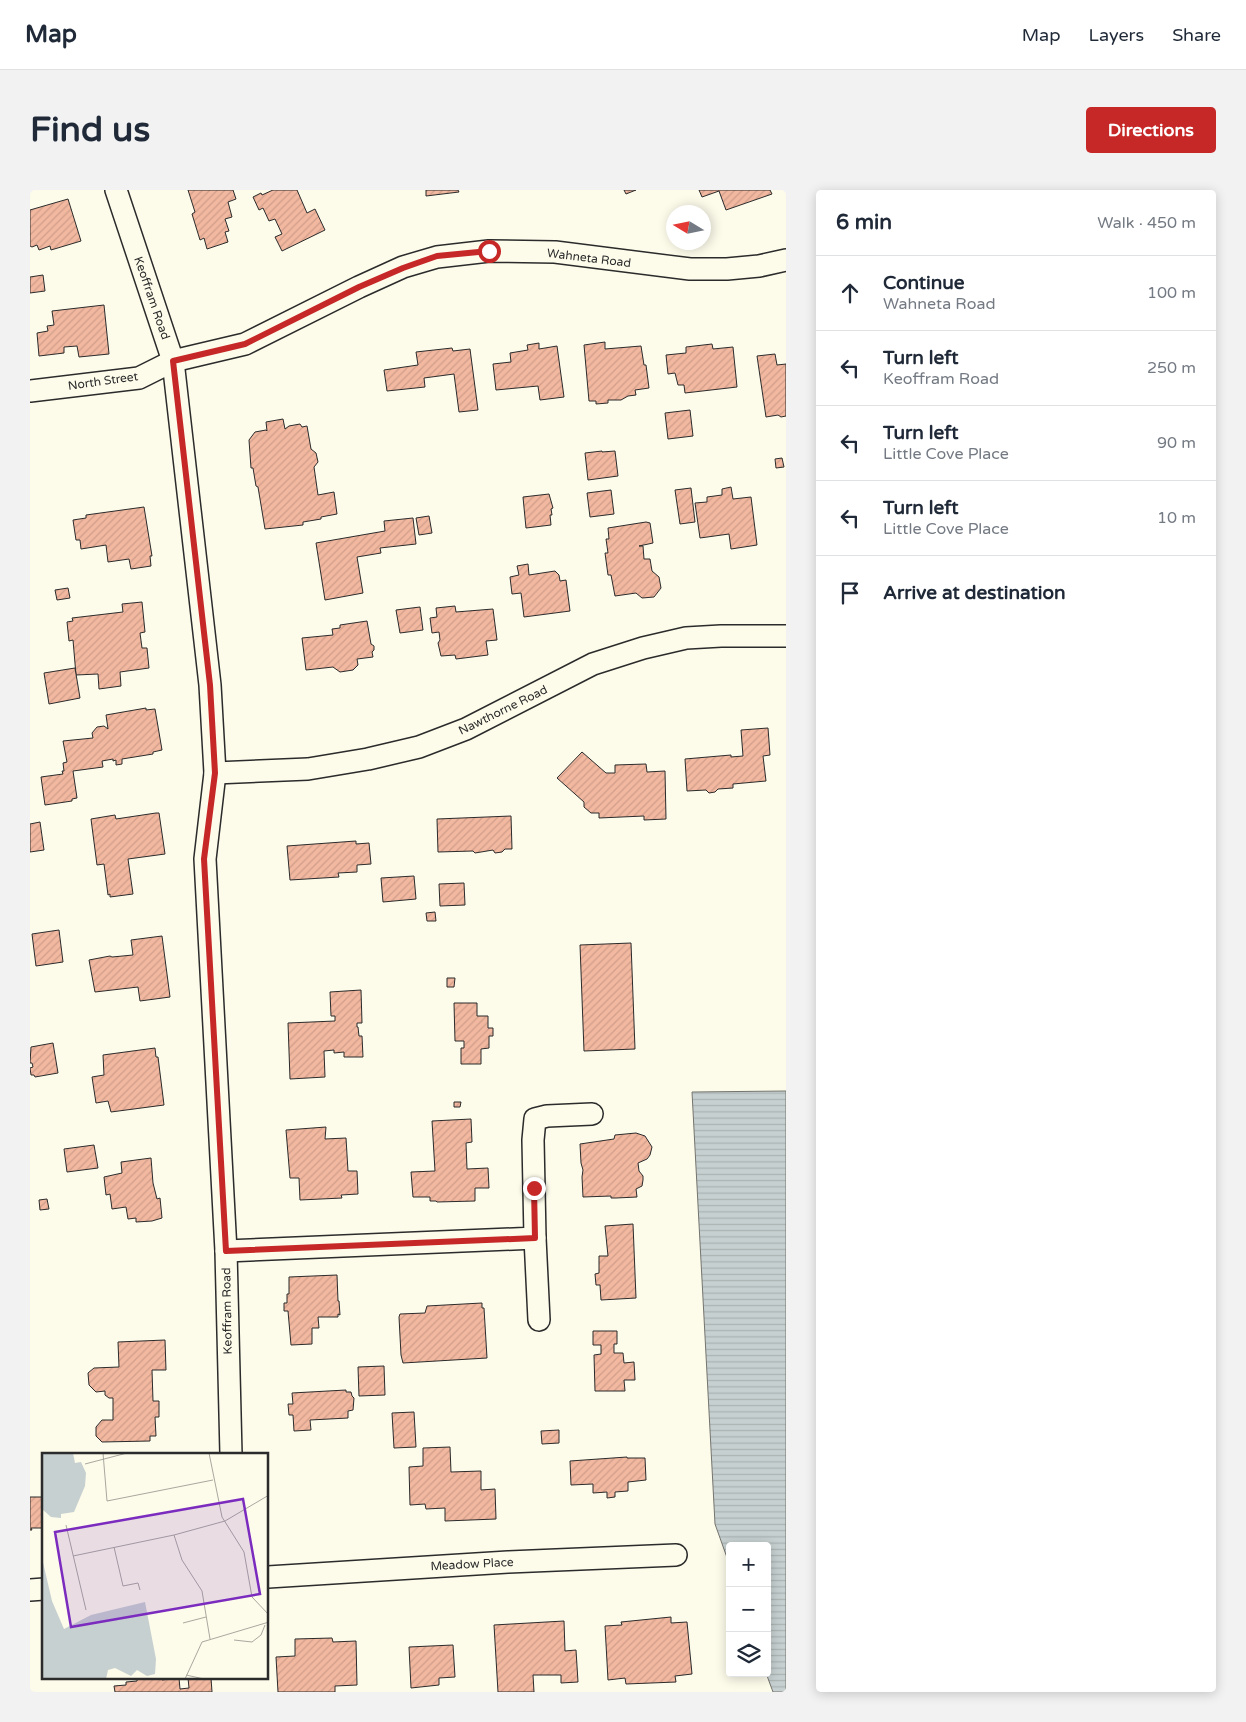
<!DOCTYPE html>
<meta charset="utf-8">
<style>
body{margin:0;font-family:"Varela Round",sans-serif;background:#f2f2f3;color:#1f2937}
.controls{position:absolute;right:15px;bottom:15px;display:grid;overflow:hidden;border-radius:5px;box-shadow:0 2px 12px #0003}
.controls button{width:45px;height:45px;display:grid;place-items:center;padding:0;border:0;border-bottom:1px solid #e0e1e3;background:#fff;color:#1f2937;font:25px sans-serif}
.compass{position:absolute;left:636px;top:15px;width:45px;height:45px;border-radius:50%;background:#fff;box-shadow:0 2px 12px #0003;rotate:280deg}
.stop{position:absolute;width:15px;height:15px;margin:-11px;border:4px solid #c62828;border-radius:50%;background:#fff}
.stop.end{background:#c62828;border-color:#fff;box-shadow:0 1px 5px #0008}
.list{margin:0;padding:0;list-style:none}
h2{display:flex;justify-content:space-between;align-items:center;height:65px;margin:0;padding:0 20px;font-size:21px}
h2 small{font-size:16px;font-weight:400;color:#747a83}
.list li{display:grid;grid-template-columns:32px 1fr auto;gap:15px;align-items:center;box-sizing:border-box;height:75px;padding:0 20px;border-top:1px solid #e0e1e3}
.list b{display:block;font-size:19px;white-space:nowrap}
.list p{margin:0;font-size:16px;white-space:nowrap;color:#747a83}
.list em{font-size:16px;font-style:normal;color:#747a83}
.icon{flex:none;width:28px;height:28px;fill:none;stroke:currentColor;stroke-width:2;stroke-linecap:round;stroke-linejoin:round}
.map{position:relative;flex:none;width:756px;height:1502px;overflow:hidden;border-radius:5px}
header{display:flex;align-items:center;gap:30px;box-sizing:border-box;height:70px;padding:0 25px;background:#fff;border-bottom:1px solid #e0e1e3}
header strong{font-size:24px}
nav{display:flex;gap:28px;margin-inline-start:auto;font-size:18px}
.intro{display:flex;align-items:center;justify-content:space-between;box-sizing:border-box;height:120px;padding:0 30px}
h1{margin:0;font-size:35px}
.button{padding:12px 22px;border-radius:5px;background:#c62828;color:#fff;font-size:18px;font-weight:700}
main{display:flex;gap:30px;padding:0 30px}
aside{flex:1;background:#fff;border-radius:5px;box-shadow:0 2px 12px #0003}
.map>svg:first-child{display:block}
.water{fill:url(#water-rules);stroke:#74746e}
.building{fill:url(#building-hatch);stroke:#2b2b2b}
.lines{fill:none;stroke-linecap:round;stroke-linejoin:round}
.minor-casing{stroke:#2b2b2b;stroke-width:24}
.minor{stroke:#fdfbea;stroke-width:21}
.route{stroke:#c62828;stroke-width:6}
.labels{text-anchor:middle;stroke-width:4;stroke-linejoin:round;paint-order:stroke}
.street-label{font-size:12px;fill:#2b2b2b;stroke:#fdfbea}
.inset-road{fill:none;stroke:#a9a89e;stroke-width:1}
.view{fill:#7b2cbf;fill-opacity:0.15;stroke:#7b2cbf;stroke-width:2.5}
.inset-edge{fill:none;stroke:#2b2b2b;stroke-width:2.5}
</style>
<header>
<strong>Map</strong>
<nav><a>Map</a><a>Layers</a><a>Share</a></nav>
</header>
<div class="intro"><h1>Find us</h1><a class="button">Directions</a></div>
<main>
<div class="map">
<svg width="756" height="1502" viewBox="0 0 756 1502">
<defs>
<pattern id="water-rules" width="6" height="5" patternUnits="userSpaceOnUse" patternTransform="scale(1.25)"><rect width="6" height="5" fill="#c7d0d0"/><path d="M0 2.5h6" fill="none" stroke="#abb3b3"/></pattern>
<pattern id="building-hatch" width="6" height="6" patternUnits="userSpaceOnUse" patternTransform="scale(1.25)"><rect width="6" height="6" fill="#f2b8a0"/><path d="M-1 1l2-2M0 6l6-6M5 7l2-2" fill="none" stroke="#d09e8a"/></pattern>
</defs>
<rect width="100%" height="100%" fill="#fdfbea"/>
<polygon class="water" points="756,901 756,1502 743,1502 736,1483 737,1356 700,1356 700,1376 685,1334 662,902"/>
<g class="building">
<polygon points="158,0 203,0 206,9 198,12 202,27 195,29 199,41 195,42 198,52 177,59 174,48 170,50 162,24 165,22"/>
<polygon points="243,0 267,0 277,23 285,19 295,40 252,61 245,47 252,44 245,29 239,31 233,18 229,20 223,7 231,3 232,5"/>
<polygon points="396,0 428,0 429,2 396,6"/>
<polygon points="594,0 606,0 596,4"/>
<polygon points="669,0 740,0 742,4 696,20 689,1 672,7"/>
<polygon points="38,9 51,51 21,60 20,56 9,60 7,55 2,57 0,56 0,20"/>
<polygon points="13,85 15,101 0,103 0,87"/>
<polygon points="74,115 79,164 49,167 47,156 34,157 34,163 9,166 7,143 18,141 17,136 24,135 22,121"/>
<polygon points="575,152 575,159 611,156 614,175 616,175 619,198 605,200 606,205 598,206 591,210 578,210 578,213 566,214 566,211 559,211 554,155"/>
<polygon points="509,153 509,159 527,156 534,207 510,210 508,196 466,200 463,174 481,172 480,163 498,160 497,155"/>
<polygon points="682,154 683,159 703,157 707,197 655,203 654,195 648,195 645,183 638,184 636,165 656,163 656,157"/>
<polygon points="422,158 423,161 440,159 448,220 429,222 424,184 394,188 395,197 357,201 354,180 388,175 386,162"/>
<polygon points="745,164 747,175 756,174 756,226 751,227 748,225 736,227 727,166"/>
<polygon points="660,220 663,246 638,249 635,223"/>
<polygon points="253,229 255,239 259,236 270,234 272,237 277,236 281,259 286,263 288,272 284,277 288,305 304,302 307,324 291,327 291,329 273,332 273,335 235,339 228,297 226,296 223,278 221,278 219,250 225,242 236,240 237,241 236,232"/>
<polygon points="572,261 572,262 585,261 588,286 558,290 555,263"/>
<polygon points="752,268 754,277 746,278 745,269"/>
<polygon points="701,297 703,309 721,307 727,355 701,359 699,344 670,348 665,313 677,312 677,307 692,305 692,299"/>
<polygon points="661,298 665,332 650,334 645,300"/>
<polygon points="581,300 584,324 560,327 557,303"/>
<polygon points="519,304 523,318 521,319 522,325 520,325 521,335 496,338 493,307"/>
<polygon points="114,317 122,366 120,366 121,376 101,379 99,369 78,372 76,355 51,359 50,350 46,350 43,330 56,328 56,325"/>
<polygon points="399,326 402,343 389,345 386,328"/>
<polygon points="383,328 386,354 350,358 351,363 327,367 333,403 295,410 286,353 355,341 354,331"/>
<polygon points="616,332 620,333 623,353 609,356 613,356 614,369 620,369 622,381 629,387 631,398 624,407 612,408 606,403 585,406 581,385 578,385 575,363 578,363 576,349 579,349 578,338"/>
<polygon points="498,374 499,385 525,381 529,385 530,391 536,390 540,421 494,427 491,403 482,404 480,387 489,385 487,376"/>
<polygon points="38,398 40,408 27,410 25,400"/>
<polygon points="112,412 115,442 110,443 112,458 117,458 119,478 90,482 91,496 69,499 68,484 46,485 43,450 39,451 37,432 43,431 42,428 93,422 92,414"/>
<polygon points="425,416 426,422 463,419 467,450 456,451 458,465 426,469 425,465 411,466 408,453 410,450 409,442 402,443 400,428 407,427 406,418"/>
<polygon points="390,417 393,440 370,443 366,420"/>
<polygon points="337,431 341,454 344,456 344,460 342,462 343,467 327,469 328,475 323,480 310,482 303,477 276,480 272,448 303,445 302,439 310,438 310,435"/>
<polygon points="45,478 50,508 19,514 14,483"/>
<polygon points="116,518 116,520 125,519 132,560 123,562 123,564 92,569 92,574 86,575 86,570 83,571 83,569 72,571 73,577 43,581 47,608 42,609 42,611 15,615 11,587 33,584 32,581 34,581 33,573 37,572 33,551 63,548 62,543 67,537 74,536 78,539 76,525"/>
<polygon points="738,538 740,565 733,566 736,591 703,594 703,598 688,599 685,602 679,603 676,600 657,601 655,569 701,565 701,567 713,566 711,540"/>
<polygon points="552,562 576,583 585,583 585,575 616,574 617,582 635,581 636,629 614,630 614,626 569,628 569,623 561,623 554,617 554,612 527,588"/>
<polygon points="126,623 129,623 135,664 98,669 103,704 80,707 80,704 78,705 74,674 67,675 61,629 85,625 86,629"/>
<polygon points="481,626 482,659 475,659 472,662 465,663 463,660 445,663 443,661 408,662 407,629"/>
<polygon points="10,632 14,660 0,662 0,634"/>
<polygon points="326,651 326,654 339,653 341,674 327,675 327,682 308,683 309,687 260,690 257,656"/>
<polygon points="384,686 386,709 353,712 351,688"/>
<polygon points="434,693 435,715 410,716 409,694"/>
<polygon points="405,722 406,731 397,731 396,723"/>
<polygon points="29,740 33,772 6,776 2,744"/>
<polygon points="132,746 140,807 110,811 108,797 65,802 59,770 80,766 82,767 103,765 101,750"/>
<polygon points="601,753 605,859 554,861 550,755"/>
<polygon points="417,788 425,788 424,797 417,797"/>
<polygon points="331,800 332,833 327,833 327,837 328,837 329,846 332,846 333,867 314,867 314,862 304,863 304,860 294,861 295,887 260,889 258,833 305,831 305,826 301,826 300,802"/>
<polygon points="424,813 447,813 447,826 458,826 458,838 463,838 463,846 459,846 459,858 451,859 451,874 431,874 431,858 434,858 434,851 425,851"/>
<polygon points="23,853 28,883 5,887 4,885 1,885 0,878 3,877 2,873 0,873 1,857"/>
<polygon points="125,858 126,867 128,867 134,915 81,922 78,911 66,913 62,887 74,885 73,865"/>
<polygon points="424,912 431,912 430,917 424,917"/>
<polygon points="441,929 442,952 436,953 437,979 458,978 459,998 445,998 445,1011 407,1012 406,1011 400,1011 400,1007 383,1007 381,982 405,981 402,931"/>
<polygon points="296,937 295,949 316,948 318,981 327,981 328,1004 311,1005 312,1008 270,1010 269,988 260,988 256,940"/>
<polygon points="606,943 615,946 622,957 620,965 617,969 608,973 609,981 613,986 613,990 612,996 606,999 607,1007 586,1008 581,1008 581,1006 553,1007 552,987 553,980 551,973 550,954 584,949 585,945"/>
<polygon points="64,955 68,978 37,982 34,959"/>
<polygon points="121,968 123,993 127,1009 130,1008 132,1028 122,1031 106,1032 106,1028 98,1029 96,1017 82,1019 80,1004 76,1005 74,987 92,983 91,972"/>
<polygon points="17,1009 19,1019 10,1020 9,1010"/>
<polygon points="603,1034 606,1108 571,1110 570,1095 566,1095 565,1084 569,1083 569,1066 578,1066 575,1036"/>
<polygon points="307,1085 308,1111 309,1111 310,1125 308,1124 308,1127 288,1127 289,1138 282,1138 282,1154 261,1155 258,1121 254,1121 254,1113 257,1113 257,1104 259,1104 259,1087"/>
<polygon points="452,1113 452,1118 454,1118 457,1168 373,1173 371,1165 369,1127 370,1124 395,1123 397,1116"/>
<polygon points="563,1141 587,1141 587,1154 584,1154 584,1163 593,1163 594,1173 604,1172 605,1190 594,1190 595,1201 565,1201 564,1165 571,1164 571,1155 563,1155"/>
<polygon points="135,1150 136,1180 122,1180 123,1211 129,1211 129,1227 125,1227 126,1246 120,1246 120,1251 72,1252 66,1246 66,1237 72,1230 83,1230 83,1208 79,1208 75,1205 75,1201 66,1202 59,1195 58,1183 64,1178 89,1177 88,1152"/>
<polygon points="354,1176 355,1205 329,1206 328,1177"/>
<polygon points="316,1200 316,1202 321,1202 322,1206 324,1208 323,1220 318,1221 318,1228 280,1230 281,1240 264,1241 263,1225 259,1225 258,1214 263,1214 262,1203"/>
<polygon points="384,1222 386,1257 364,1258 362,1223"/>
<polygon points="529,1240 529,1253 512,1254 511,1241"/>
<polygon points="420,1257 421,1282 451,1281 451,1300 465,1299 466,1329 415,1331 415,1318 396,1319 395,1314 380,1315 379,1277 393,1276 393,1258"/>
<polygon points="597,1267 597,1268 615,1268 616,1290 598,1292 598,1301 585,1302 585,1307 577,1308 577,1302 563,1303 563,1294 541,1295 540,1271"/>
<polygon points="0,1307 14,1307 14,1338 1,1338 2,1340 0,1340"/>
<polygon points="641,1427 641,1433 657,1432 662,1484 645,1486 646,1492 596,1494 595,1488 578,1490 575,1436 592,1435 591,1432"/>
<polygon points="534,1431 535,1461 546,1460 548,1492 531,1493 531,1485 503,1485 504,1502 468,1502 464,1435"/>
<polygon points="302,1448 303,1452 326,1451 327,1495 305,1496 305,1502 248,1502 246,1467 265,1466 265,1449"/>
<polygon points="423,1455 425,1487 409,1488 409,1495 381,1498 379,1457"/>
<polygon points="107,1488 132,1488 132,1490 149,1488 150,1499 159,1498 158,1488 181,1488 182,1502 85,1502 84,1496 96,1495 96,1492 107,1491"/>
</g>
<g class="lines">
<defs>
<g id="minor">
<polyline points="86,0 143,171 180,495 185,583 175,669 196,1061 201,1264"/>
<polyline points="0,201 109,188 143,171 215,154 329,97 373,77 407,67 459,61 525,62 660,79 697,79 729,76 756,70"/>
<polyline points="185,583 278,579 338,569 389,557 436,539 563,474 613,458 656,448 691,446 756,446"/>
<polyline points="505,1048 509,1130"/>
<polyline points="196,1061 505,1048 503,950 505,929 517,926 562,924"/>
<polyline points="238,1387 478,1372 646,1365"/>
<polyline points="0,1400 14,1399"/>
</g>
</defs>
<use href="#minor" class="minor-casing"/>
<use href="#minor" class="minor"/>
</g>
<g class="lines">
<polyline class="route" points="459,61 407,66 373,78 329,97 215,154 143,171 180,495 185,583 174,669 196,1061 505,1048 504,998"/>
</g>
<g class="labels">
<g class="street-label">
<text transform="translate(559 68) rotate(7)" y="4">Wahneta Road</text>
<text transform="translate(122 108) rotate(71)" y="4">Keoffram Road</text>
<text transform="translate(73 191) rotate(-8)" y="4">North Street</text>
<text transform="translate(473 520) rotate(-26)" y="4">Nawthorne Road</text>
<text transform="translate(197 1121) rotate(-91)" y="4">Keoffram Road</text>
<text transform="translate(442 1374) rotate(-3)" y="4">Meadow Place</text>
</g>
</g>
<g transform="translate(12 1263)">
<rect width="226" height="226" fill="#fdfbea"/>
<path d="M 0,0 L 31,0 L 33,10 L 39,9 L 44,20 L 43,33 L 32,59 L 19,61 L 19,65 L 9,64 L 0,56 ZM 0,105 L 10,148 L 22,176 L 49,162 L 103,149 L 114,206 L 113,221 L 105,223 L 95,217 L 89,223 L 73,215 L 66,217 L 64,226 L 0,226 Z" fill="#c7d0d0"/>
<path class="inset-road" d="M 61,0 L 65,48 L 171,27M 167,0 L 180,64 L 202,99 L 210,144 L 227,162M 43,11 L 85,0M 24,72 L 44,157M 132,82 L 140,107 L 160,138 L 168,186M 72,94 L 81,133 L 96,130 L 98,137M 31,103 L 132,82 L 183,68 L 227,42M 141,170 L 164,164M 192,187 L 210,189 L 219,182 L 223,172M 144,222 L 162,226M 143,226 L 160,189 L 227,169"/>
<path class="view" d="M 201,46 L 218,141 L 29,174 L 13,79 Z"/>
<rect width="226" height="226" class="inset-edge"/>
</g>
</svg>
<div class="controls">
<button>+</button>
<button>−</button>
<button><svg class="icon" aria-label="layers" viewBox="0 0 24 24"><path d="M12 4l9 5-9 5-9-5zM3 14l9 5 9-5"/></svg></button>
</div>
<svg class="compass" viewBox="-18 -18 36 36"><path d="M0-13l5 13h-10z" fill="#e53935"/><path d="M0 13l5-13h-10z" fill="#747a83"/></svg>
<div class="stop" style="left:459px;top:61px"></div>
<div class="stop end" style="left:504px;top:998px"></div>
</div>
<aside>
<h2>6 min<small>Walk · 450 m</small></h2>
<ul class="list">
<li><svg class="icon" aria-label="ahead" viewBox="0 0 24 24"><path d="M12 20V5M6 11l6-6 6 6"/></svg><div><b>Continue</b><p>Wahneta Road</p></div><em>100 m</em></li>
<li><svg class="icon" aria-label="left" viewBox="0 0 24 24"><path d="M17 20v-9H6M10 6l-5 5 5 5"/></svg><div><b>Turn left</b><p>Keoffram Road</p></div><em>250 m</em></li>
<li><svg class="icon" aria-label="left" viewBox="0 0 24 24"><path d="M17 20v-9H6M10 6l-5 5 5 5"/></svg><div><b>Turn left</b><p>Little Cove Place</p></div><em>90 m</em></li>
<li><svg class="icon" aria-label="left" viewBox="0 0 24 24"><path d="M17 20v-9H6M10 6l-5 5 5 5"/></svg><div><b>Turn left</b><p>Little Cove Place</p></div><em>10 m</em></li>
<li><svg class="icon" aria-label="arrive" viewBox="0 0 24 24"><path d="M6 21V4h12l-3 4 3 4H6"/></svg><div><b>Arrive at destination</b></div></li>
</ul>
</aside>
</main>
